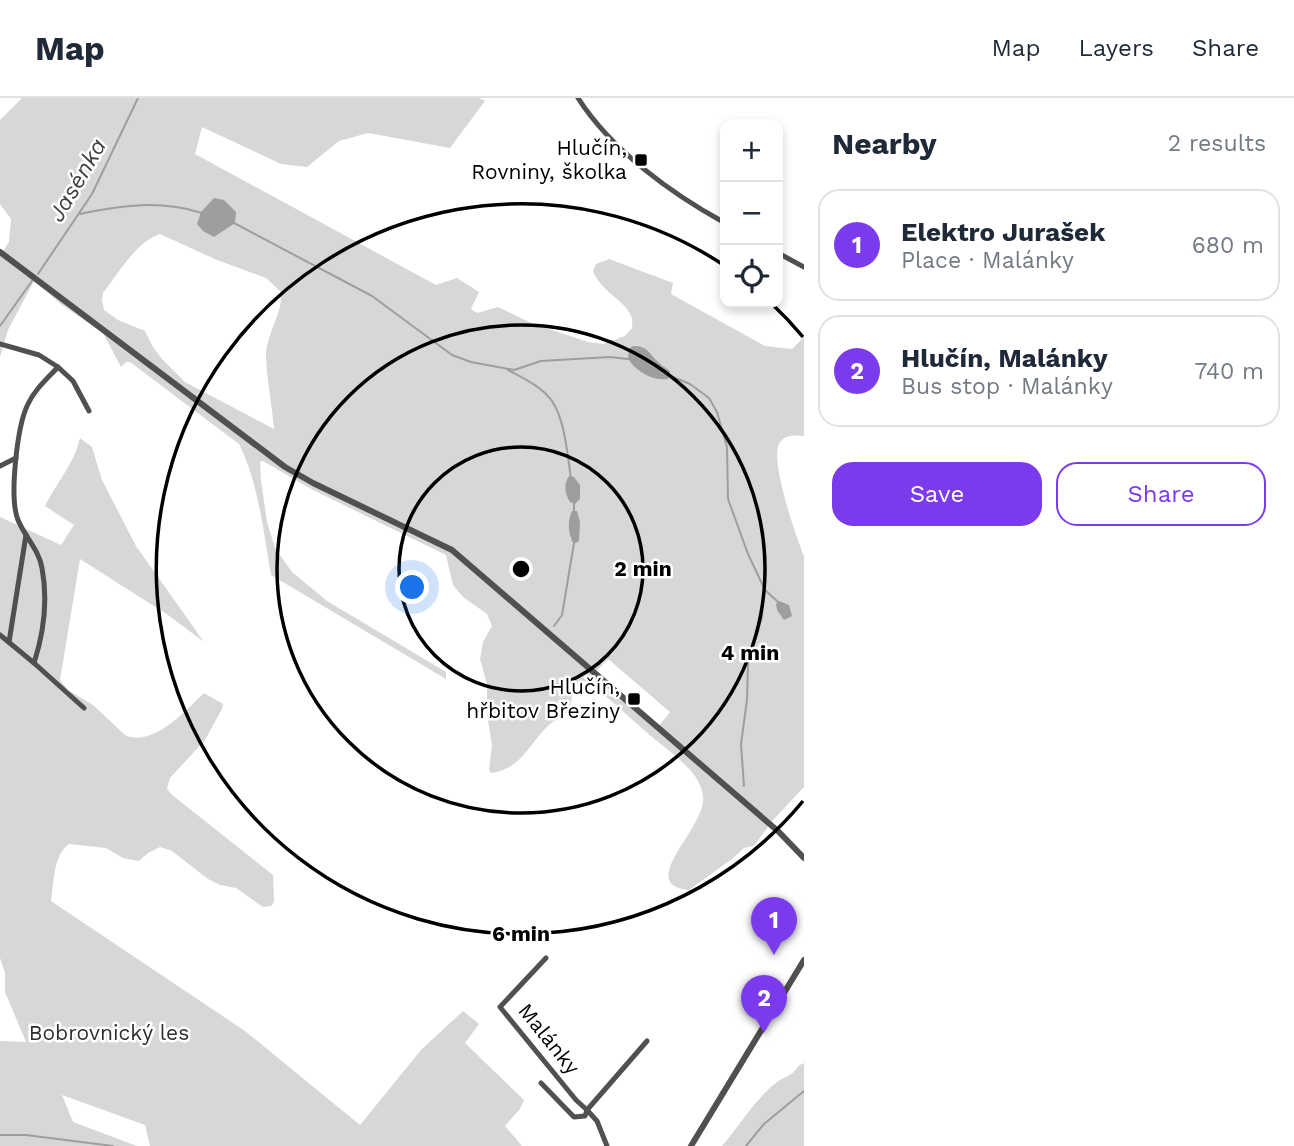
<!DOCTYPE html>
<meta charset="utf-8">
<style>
body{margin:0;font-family:"Work Sans",sans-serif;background:#f2f2f3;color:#1f2937}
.controls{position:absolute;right:21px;top:21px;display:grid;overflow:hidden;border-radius:14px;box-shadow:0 4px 10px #0003}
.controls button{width:63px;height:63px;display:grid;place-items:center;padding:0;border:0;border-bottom:2px solid #e0e1e3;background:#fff;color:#1f2937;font:35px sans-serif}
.you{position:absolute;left:413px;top:490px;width:24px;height:24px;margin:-18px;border:5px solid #fff;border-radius:50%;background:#1a73e8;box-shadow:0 0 0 10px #1a73e833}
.badge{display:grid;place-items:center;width:46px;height:46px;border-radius:50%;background:#7c3aed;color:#fff;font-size:23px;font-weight:700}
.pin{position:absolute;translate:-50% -58px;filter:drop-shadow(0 2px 4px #0008)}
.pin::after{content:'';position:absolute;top:37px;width:24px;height:21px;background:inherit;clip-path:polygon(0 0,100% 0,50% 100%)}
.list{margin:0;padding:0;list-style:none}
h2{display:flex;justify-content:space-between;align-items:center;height:91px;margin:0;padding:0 28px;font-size:30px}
h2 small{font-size:23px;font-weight:400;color:#747a83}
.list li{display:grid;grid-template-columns:46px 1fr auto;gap:21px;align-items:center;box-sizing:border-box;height:112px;margin:0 14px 14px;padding:0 14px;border:2px solid #e0e1e3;border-radius:21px}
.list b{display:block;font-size:26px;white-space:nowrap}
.list p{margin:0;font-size:23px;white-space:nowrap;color:#747a83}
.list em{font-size:23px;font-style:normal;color:#747a83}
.actions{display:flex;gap:14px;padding:21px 28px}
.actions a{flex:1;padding:16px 0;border:2px solid #7c3aed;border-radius:21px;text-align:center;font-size:24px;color:#7c3aed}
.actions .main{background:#7c3aed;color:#fff}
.icon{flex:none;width:38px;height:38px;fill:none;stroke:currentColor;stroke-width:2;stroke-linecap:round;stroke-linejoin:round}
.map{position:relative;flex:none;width:804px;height:1048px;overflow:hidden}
header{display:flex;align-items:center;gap:42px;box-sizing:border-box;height:98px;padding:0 35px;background:#fff;border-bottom:2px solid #e0e1e3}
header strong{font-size:33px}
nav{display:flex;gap:38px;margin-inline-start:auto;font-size:24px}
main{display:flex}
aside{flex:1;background:#fff}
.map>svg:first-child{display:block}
.green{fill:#d7d7d7;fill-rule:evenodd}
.water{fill:#9e9e9e}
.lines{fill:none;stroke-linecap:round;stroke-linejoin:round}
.stream{stroke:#9e9e9e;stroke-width:2}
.minor{stroke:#505050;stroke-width:5}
.tertiary{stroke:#505050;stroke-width:6}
.ring{fill:none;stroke:#000;stroke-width:3.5}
.poi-dot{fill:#000;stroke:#fff;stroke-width:2.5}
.labels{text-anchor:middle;stroke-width:5;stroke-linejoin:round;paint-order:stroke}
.poi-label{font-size:21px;fill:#000;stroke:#fff;text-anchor:end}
.park-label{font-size:21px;fill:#2e2e2e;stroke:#fff}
.street-label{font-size:21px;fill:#000;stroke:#fff}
.water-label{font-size:23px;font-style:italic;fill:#3f3f3f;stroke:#fff}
.centre{fill:#000;stroke:#fff;stroke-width:3.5}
.ring-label{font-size:21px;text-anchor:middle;font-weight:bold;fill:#000;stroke:#fff;stroke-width:5;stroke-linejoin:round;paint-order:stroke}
</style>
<header>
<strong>Map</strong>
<nav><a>Map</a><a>Layers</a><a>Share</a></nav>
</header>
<main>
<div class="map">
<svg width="804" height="1048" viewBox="0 0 804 1048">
<rect width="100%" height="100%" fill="#fff"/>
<g class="green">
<path d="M 22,0 L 479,0 L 485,3 L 450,50 L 368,35 L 339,43 L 307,69 L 281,66 L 202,29 L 195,56 L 436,187 L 457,180 L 479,194 L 471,211 L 477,215 L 498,209 L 531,225 L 588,244 L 603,246 L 625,238 L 632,230 C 632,226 633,222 631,218 C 625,202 602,195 593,173 L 596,166 L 609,161 L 673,185 L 671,196 L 765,248 L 792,251 L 804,239 L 804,338 C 795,337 784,336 779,346 C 770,363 796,439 804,458 L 804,689 L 773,722 L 754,748 L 744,750 L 732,761 L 689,792 C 634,786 707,730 703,698 C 702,691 699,684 695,678 C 684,663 665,650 651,638 C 629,620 608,597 584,583 C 568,588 575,603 567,614 C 563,620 554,622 549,627 C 529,645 522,671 491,675 L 489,672 L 492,647 L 487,616 L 487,586 L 480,561 L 483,544 L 492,528 L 487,516 L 463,499 L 453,487 L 446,457 L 313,392 L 263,363 L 260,364 L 261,382 L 267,424 L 275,450 L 292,474 L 327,503 L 446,574 L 446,581 L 271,477 C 263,433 259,386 239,346 L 130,264 L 126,264 L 121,269 L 103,235 L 62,207 L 34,183 L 8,232 L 0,259 L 0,158 L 9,144 L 11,121 L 0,106 L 0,22 ZM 160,136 L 217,162 L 266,180 L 281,194 C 283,216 266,235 266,259 C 267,283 272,307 274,331 L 185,284 L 163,262 L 153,249 L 145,233 L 118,222 L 104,212 L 102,202 L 103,195 C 118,176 136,144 160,136 ZM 628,261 L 654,261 L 670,273 L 644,276 ZM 578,416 L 579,442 L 570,441 L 570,417 ZM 608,561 L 670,614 L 658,629 L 596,574 Z"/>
<path d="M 80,340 L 92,349 L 102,382 L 136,448 L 204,544 L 168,517 L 80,461 L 60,582 L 68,592 L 93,607 L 125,637 C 153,650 186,612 204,595 L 223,606 L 222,611 L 205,642 L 170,680 L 167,690 L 171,696 L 273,777 L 274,804 L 271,808 L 263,809 L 236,790 L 220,787 L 208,781 L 172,753 L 160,749 L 148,755 L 139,763 L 123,760 L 106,750 L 69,746 C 53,757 54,785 51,803 L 245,933 L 360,1027 L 421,952 L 463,913 L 479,926 L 465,945 L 524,1002 L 520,1011 L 505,1028 L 522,1048 L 150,1048 L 145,1027 L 62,997 L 73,1024 L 137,1048 L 0,1048 L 0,943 L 26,944 L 5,894 L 5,875 L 0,860 L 0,419 L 61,447 L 74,427 L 45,408 C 57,384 74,366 80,340 Z"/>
<path d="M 804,965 L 804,1048 L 722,1048 C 740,1027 755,1001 777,984 C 785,978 793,978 798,968 Z"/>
</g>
<g class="water">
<polygon points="214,100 224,102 236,114 235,125 214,139 203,133 197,126 201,114"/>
<path d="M 633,248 C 647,248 647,253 656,262 C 660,266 666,270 670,273 L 668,281 C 652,283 637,274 628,261 L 629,251 Z"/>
<path d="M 569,378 L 574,379 L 580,387 L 580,401 L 575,406 L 570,404 C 565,396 563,387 569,378 Z"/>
<path d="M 572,413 L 577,413 L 580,424 L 579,443 L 574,446 C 568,439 567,422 572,413 Z"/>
<polygon points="779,503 789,507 792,518 784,522 777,512 776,506"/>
</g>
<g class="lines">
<g class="stream">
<path d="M 80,116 C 121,107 161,102 202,115"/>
<polyline points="234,125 372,198 452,257 471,264 514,272 541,263 610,259 628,261"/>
<polyline points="38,176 92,96 138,0"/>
<polyline points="0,228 32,183"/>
<path d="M 508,272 C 521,279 535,285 546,296 C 565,313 567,356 571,380"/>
<polyline points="668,277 690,286 709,300 717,314 727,349 728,401 748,456 765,492 778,504"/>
<polyline points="574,403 574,415"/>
<polyline points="554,528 562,517 574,445"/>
<polyline points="744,688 741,646 747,602 748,566 762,519 764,493"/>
<polyline points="0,1037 26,1037 113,1048"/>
<polyline points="746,1048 764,1026 804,993"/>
</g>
<g class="minor">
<path d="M 578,0 C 611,52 672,96 725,125"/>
<polyline points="778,155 804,169"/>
<path d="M 0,246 L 39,257 L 58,269 C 47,281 35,291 28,306 C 17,328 9,400 18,422 C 25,439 39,452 42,470 C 48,502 44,534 34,565 L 84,610"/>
<polyline points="58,269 73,283 89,313"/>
<polyline points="0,368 16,360"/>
<polyline points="0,537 34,565"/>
<polyline points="9,544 26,437"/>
<polyline points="541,985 574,1019 585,1018 587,1012 576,1002 500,909 546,860"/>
<polyline points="607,1048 597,1023 587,1012 647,943"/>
</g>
<g class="tertiary">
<polyline points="0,154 285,369 313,385 452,452 779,734 804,760"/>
<polyline points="691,1048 804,862"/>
</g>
</g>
<g class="ring">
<circle cx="521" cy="471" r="122"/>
<circle cx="521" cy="471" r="244"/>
<path d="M803 703A365 365 0 1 1 725 168M772 206A365 365 0 0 1 803 239"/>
</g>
<g class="poi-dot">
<rect x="634" y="55" width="14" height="14" rx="3.5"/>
<rect x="627" y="594" width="14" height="14" rx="3.5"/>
</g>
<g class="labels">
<g class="poi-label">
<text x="627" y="57">Hlučín,<tspan x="627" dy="24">Rovniny, školka</tspan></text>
<text x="620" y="596">Hlučín,<tspan x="620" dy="24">hřbitov Březiny</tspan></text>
</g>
<g class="park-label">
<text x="109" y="942">Bobrovnický les</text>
</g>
<g class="street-label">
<text transform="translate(549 941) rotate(51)" y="7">Malánky</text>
</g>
<g class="water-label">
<text transform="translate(77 82) rotate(-60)" y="8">Jasénka</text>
</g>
</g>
<circle cx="521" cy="471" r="10" class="centre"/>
<g class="ring-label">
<text x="643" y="478">2 min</text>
<text x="750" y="562">4 min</text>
<text x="521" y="843">6 min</text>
</g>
</svg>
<div class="controls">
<button>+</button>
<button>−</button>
<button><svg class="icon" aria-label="locate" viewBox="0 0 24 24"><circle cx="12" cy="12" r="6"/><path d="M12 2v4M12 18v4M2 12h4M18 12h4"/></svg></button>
</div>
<div class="you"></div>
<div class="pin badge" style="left:774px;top:857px">1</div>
<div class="pin badge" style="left:764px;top:935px">2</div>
</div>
<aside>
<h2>Nearby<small>2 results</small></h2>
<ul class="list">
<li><span class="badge">1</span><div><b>Elektro Jurašek</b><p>Place · Malánky</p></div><em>680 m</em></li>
<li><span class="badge">2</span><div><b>Hlučín, Malánky</b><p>Bus stop · Malánky</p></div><em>740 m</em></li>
</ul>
<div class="actions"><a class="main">Save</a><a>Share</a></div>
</aside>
</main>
